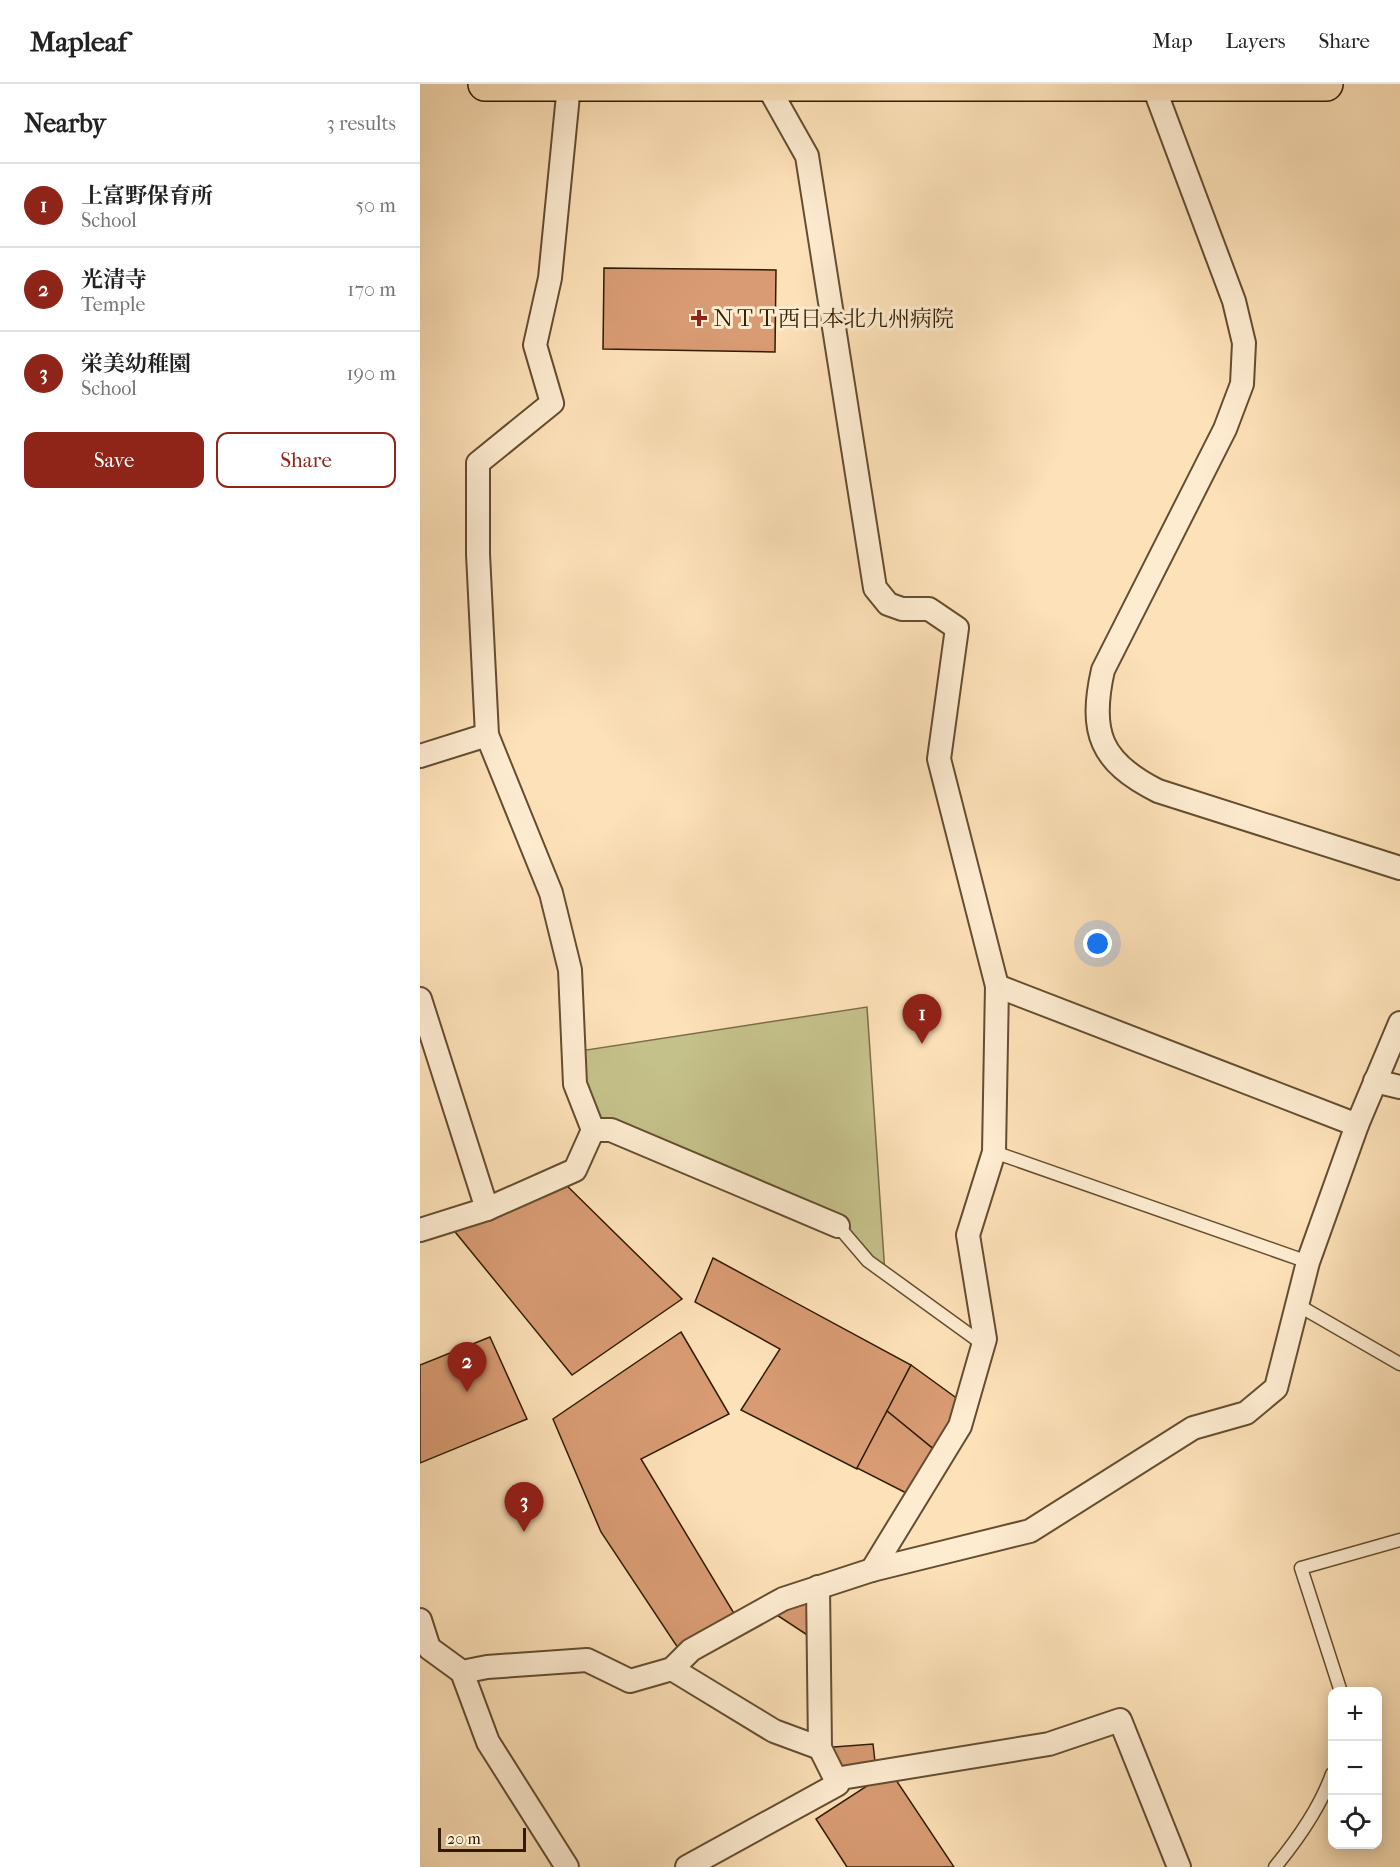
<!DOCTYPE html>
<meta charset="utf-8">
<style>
body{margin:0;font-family:"IM FELL French Canon","Noto Serif JP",serif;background:#f6f6f6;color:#222}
.controls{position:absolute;right:18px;bottom:18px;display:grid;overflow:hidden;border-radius:12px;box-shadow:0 3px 15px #0003}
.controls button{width:54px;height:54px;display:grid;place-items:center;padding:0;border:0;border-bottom:2px solid #e0e0e0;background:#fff;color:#222;font:30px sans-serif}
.scale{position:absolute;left:18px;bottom:15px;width:88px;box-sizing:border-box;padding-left:6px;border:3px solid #311c03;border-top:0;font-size:16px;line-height:21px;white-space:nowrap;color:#311c03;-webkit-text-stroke:4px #feecd1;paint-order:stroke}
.you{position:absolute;left:678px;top:860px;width:21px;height:21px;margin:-15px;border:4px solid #fff;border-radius:50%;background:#1a73e8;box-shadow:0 0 0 9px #1a73e833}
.badge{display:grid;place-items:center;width:39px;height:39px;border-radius:50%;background:#8f2418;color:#fff;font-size:20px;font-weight:700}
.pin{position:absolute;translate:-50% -50px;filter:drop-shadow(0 2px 3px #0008)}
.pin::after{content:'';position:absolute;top:32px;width:21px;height:18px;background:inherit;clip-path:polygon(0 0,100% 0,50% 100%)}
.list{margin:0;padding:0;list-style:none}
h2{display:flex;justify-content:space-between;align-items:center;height:78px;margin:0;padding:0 24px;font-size:26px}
h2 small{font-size:20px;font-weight:400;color:#767676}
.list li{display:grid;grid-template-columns:39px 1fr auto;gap:18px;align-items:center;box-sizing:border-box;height:84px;padding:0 24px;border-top:2px solid #e0e0e0}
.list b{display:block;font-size:22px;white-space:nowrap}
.list p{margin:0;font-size:20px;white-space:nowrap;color:#767676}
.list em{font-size:20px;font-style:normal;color:#767676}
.actions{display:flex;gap:12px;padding:18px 24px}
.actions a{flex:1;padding:14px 0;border:2px solid #8f2418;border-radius:12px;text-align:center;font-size:21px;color:#8f2418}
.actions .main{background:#8f2418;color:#fff}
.icon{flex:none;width:33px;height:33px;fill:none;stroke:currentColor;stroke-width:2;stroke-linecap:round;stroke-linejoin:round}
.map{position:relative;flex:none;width:980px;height:1783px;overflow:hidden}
header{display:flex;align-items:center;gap:36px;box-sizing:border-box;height:84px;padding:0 30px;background:#fff;border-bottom:2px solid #e0e0e0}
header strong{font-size:28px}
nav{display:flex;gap:33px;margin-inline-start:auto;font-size:21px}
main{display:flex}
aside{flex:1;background:#fff}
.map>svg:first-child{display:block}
.green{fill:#c5c18b;stroke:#7b6e47;stroke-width:1.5}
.building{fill:#d89b73;stroke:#311c03;stroke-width:1.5}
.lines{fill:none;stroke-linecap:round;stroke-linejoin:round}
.lane-casing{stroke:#644d30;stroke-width:15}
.street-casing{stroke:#644d30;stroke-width:26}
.highway-casing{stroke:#311c03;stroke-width:36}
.lane{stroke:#feecd1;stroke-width:12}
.street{stroke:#feecd1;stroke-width:22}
.highway{stroke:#fde1b8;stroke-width:33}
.poi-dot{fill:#8f2418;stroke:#feecd1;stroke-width:2}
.labels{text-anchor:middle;stroke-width:6;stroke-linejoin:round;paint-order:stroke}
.poi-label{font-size:22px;fill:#311c03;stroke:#feecd1;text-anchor:start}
</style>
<header>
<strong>Mapleaf</strong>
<nav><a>Map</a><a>Layers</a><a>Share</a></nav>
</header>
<main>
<aside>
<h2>Nearby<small>3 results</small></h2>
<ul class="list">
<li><span class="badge">1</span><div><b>上富野保育所</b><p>School</p></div><em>50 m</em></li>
<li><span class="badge">2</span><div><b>光清寺</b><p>Temple</p></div><em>170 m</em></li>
<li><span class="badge">3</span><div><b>栄美幼稚園</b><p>School</p></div><em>190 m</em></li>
</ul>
<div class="actions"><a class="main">Save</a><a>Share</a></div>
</aside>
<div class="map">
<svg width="980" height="1783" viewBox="0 0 980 1783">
<rect width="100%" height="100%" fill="#fde1b8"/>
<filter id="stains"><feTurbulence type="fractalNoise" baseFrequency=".00333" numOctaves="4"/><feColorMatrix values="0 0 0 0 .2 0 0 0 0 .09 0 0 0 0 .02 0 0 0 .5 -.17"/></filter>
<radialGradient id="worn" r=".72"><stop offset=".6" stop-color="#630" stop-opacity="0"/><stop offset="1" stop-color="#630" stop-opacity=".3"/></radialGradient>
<polygon class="green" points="447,923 465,1190 418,1142 173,1046 153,968"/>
<g class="building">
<polygon points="184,184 356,186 355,268 183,265"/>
<polygon points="138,1093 262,1215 152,1291 27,1138"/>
<polygon points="293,1174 491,1281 437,1385 321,1326 360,1265 275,1218"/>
<polygon points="261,1248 309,1330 221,1375 318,1536 262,1570 181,1448 133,1335"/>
<polygon points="70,1253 107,1335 0,1379 0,1281"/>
<polygon points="491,1281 546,1321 522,1372 467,1327"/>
<polygon points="467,1327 522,1372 496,1414 437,1384"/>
<polygon points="398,1504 398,1558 346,1524"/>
<polygon points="453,1660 456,1687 416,1694 401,1664"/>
<polygon points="470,1687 534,1783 427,1783 396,1735"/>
</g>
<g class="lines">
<defs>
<g id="lane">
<polyline points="574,1068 888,1178"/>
<polyline points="418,1142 448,1177 564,1261"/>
<polyline points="876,1220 980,1280"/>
<polyline points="921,1608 881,1484 980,1456"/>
<path d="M 855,1783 C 878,1755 900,1724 912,1690"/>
</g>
<g id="street">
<polyline points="347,1 387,72 455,504 468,520 482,525 509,525 537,544 519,675 577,902 574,1068 548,1151 565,1255 540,1342 452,1486"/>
<path d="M 733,1 L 814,217 L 824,259 L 822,300 L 805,345 L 683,586 C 669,648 680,678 738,707 L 980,784"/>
<polyline points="0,672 67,651"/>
<polyline points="577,902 937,1041"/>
<polyline points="0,915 67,1125"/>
<polyline points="955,997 980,1003"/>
<polyline points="173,1046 191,1046 418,1142"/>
<polyline points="0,1146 67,1125 155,1086 173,1046 155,1000 150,886 131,809 67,651 58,470 58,379 132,319 115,261 130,194 149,1"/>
<polyline points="0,1536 9,1564 42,1588 68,1658 147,1783"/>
<polyline points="252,1585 354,1647 400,1664 398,1503"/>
<polyline points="42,1588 67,1583 167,1576 210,1597 252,1585 271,1566 363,1515 452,1486 610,1447 773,1344 826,1329 856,1304 888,1178 937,1041 980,939"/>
<polyline points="415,1695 629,1660 700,1636 759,1783"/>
<polyline points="267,1783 418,1700 400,1664"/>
</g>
<polyline id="highway" points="65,0 906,0"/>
</defs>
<use href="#lane" class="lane-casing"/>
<use href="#street" class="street-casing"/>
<use href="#highway" class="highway-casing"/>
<use href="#lane" class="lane"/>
<use href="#street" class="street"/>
<use href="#highway" class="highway"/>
</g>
<path class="poi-dot" d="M276 225h6v6h6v6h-6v6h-6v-6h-6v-6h6z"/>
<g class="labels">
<g class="poi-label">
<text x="292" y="242">ＮＴＴ西日本北九州病院</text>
</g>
</g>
<rect width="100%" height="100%" filter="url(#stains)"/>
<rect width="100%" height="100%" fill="url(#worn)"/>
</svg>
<div class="controls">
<button>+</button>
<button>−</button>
<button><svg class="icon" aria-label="locate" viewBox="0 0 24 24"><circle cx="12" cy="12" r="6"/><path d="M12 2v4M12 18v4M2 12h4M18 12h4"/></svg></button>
</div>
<div class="scale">20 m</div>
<div class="you"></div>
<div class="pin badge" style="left:502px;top:960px">1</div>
<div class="pin badge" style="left:47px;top:1308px">2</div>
<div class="pin badge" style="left:104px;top:1448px">3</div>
</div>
</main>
